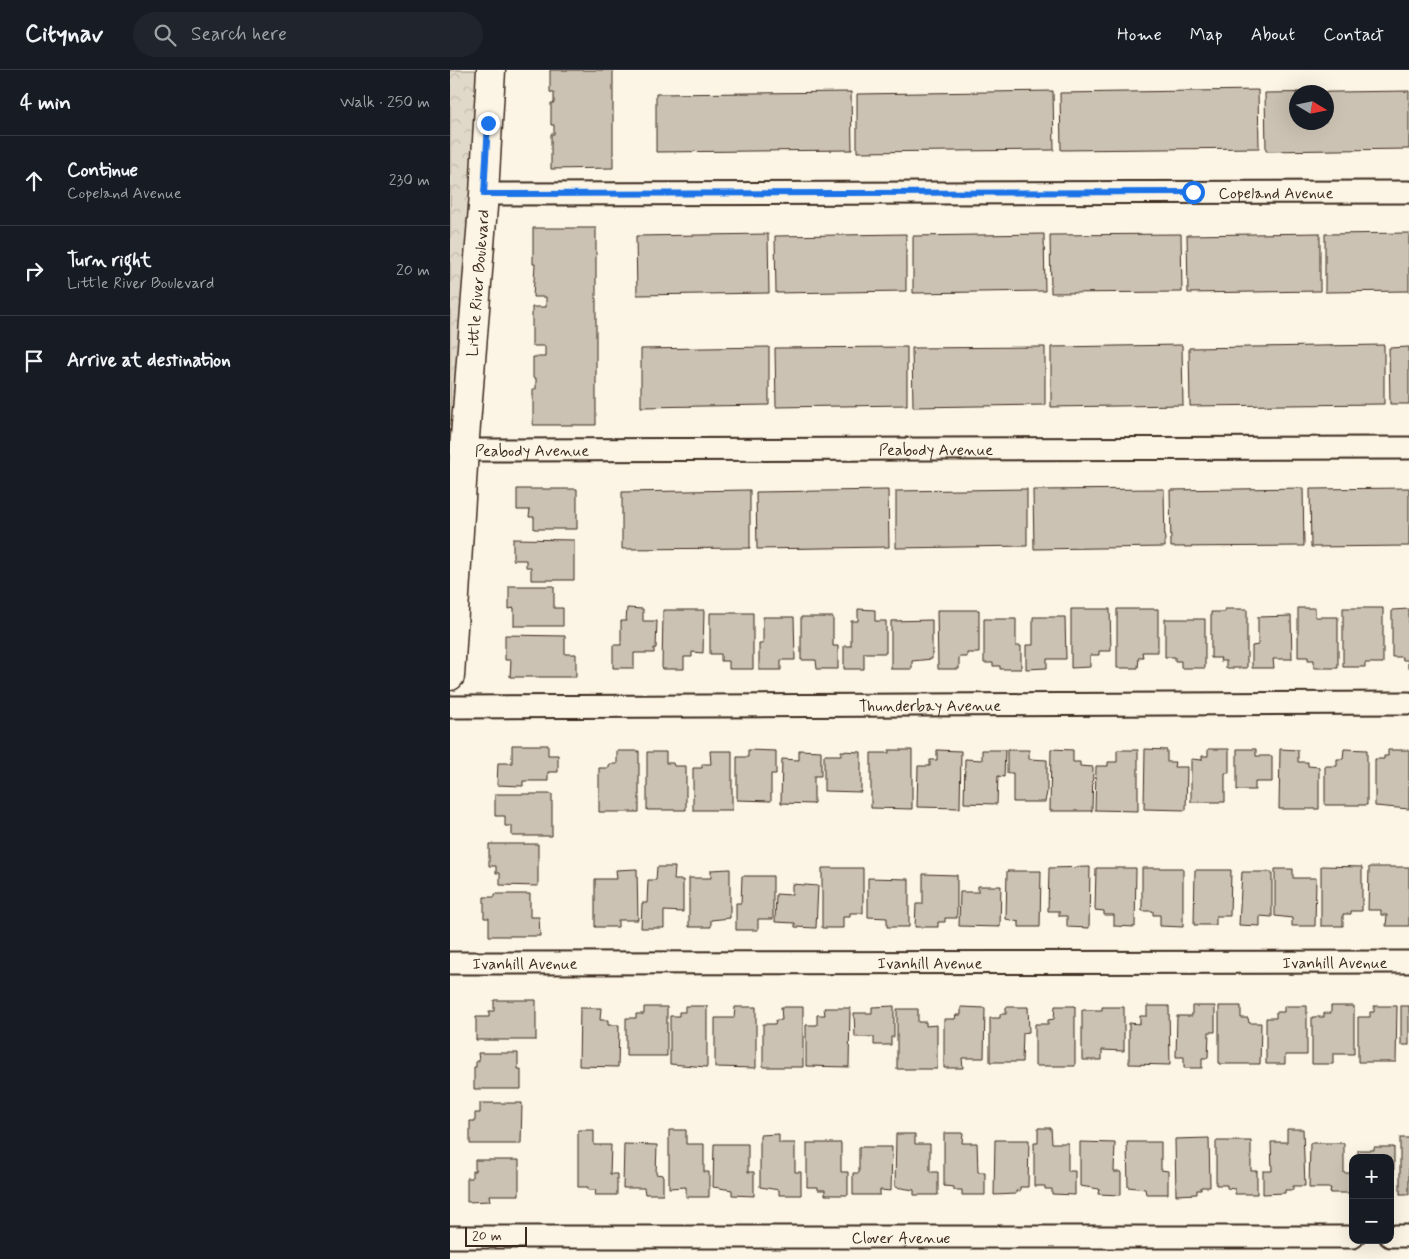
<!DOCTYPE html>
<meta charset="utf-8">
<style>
body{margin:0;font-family:Mynerve,sans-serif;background:#20242c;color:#f1f3f6}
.controls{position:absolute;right:15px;bottom:15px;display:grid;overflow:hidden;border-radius:10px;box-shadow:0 5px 20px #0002}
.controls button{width:45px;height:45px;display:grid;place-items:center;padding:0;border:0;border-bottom:1px solid #363941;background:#171b24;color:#f1f3f6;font:25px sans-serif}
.compass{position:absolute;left:839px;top:15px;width:45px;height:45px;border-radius:50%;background:#171b24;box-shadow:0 5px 20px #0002;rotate:100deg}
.scale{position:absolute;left:15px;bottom:12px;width:62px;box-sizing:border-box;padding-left:5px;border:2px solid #3b2a1e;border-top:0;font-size:14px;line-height:18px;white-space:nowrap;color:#3b2a1e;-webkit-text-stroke:4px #fcf5e5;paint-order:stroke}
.stop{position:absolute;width:15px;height:15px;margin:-11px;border:4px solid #1a73e8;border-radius:50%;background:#fff}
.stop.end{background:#1a73e8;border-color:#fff;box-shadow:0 1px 5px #0008}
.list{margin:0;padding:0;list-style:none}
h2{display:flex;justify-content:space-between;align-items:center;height:65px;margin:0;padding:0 20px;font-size:21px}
h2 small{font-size:16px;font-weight:400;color:#9ea1a6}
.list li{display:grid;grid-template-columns:32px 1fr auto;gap:15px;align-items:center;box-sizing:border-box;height:90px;padding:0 20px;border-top:1px solid #363941}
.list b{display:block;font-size:19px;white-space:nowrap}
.list p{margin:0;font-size:16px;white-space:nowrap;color:#9ea1a6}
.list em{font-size:16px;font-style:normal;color:#9ea1a6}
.icon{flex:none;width:28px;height:28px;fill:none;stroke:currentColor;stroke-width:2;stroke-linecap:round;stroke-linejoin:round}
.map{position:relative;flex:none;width:959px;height:1189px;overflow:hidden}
header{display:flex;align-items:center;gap:30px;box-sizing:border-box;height:70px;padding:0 25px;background:#171b24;border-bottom:1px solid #363941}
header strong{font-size:24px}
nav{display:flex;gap:28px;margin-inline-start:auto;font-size:18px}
.search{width:350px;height:45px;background:#20242c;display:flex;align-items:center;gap:12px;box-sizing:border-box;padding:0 18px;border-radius:28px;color:#9ea1a6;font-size:19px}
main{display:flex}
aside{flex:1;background:#171b24}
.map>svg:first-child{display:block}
.park{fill:url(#park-crowns);stroke:#8e8173}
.building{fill:#ccc2b3;stroke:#3b2a1e;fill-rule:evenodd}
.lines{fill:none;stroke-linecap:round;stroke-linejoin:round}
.minor-casing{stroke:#3b2a1e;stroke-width:25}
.tertiary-casing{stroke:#3b2a1e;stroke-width:31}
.minor{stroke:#fcf5e5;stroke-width:21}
.tertiary{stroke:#fcf5e5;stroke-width:28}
.route{stroke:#1a73e8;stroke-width:6}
.labels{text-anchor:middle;stroke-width:4;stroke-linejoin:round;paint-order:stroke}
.street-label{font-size:16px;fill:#3b2a1e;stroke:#fcf5e5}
</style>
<header>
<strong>Citynav</strong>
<div class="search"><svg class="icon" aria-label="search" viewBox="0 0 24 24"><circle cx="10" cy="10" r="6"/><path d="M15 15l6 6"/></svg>Search here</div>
<nav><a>Home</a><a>Map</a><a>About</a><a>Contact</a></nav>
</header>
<main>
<aside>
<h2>4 min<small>Walk · 250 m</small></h2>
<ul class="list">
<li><svg class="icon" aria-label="ahead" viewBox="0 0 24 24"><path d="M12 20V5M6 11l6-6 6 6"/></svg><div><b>Continue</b><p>Copeland Avenue</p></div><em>230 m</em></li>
<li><svg class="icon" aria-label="right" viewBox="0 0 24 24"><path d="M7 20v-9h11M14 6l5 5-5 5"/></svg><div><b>Turn right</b><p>Little River Boulevard</p></div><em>20 m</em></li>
<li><svg class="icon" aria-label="arrive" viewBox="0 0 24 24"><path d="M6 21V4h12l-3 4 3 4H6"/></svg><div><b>Arrive at destination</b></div></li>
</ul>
</aside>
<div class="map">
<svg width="959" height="1189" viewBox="0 0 959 1189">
<defs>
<pattern id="park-crowns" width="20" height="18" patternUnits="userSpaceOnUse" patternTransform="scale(1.25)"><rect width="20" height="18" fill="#e0d8c8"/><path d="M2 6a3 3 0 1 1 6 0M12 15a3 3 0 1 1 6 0" fill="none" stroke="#c1baab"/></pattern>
</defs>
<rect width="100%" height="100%" fill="#fcf5e5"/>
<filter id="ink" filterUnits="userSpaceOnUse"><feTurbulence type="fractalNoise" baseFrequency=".02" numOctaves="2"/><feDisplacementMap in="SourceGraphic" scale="10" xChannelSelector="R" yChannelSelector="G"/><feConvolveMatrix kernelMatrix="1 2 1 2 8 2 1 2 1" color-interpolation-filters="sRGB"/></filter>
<g filter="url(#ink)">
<polygon class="park" points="0,0 41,0 0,606"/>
<g class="building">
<polygon points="100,0 163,0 163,98 101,99 101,64 104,64 104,55 101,55 101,33 104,33 104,23 100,22"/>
<polygon points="808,20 809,78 611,80 610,23"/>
<polygon points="603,21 604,80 407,82 407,24"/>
<path d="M 959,21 L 959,79 L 816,81 L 815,23 ZM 846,22 L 876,22 L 876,52 L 846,52 Z"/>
<polygon points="401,22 402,80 206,82 206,24"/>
<polygon points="83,158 146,158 146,355 83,355 83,319 86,319 86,308 83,308 83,287 95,287 95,276 82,276 82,237 96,237 96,227 83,227 85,194 83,194"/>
<polygon points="870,163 870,221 738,223 737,165"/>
<polygon points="959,163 959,221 875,222 875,164"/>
<polygon points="318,164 319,223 187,225 186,166"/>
<polygon points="456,164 456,221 326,223 325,166"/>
<polygon points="594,164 595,221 463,223 463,166"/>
<polygon points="731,164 732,222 601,223 600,165"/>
<polygon points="732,275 733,335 601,337 601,277"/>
<polygon points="934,275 934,334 740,336 739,278"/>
<polygon points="319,277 319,335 191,337 191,279"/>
<polygon points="457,277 457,335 326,337 325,278"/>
<polygon points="595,277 595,335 463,337 462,278"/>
<polygon points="959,277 959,334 940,334 939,278"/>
<polygon points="853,418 854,476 721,477 720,420"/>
<polygon points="959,418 959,476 861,477 860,419"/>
<polygon points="67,419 127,419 127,459 84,459 84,447 79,447 80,440 67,440"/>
<polygon points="577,419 577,476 446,478 446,421"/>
<polygon points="714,419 715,477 584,479 583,420"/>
<polygon points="300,420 300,478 172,479 172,422"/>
<polygon points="438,420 439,477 307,479 306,422"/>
<polygon points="63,469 124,470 124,510 81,510 81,497 76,497 76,490 63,490"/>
<polygon points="59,516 104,516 104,538 113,538 113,556 64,556 64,538 59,539"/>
<polygon points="177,538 193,539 193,551 207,551 206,578 204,578 204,583 184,583 184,598 163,598 163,575 171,575 171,551 176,551"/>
<polygon points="848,538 865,538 865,547 888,547 888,598 864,598 864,590 858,590 858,587 848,587"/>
<polygon points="893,538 933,538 933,593 915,593 915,597 893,597"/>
<polygon points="408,539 425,540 425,551 436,551 436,583 414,583 414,599 394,599 394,576 401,576 401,551 408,551"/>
<polygon points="621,539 660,539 661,581 649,581 649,585 640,585 640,597 621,598"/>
<polygon points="667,539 708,539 708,582 692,582 693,587 689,587 688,598 667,598"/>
<polygon points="775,539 797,539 797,598 776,598 776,591 770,591 771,588 761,588 761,542 775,542"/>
<polygon points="959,539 959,598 958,598 958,590 953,590 952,587 942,587 942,540"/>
<polygon points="213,540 254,540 253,583 242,582 242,587 234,587 234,599 212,599"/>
<polygon points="487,540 529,540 529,583 517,583 517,587 509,587 509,599 488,599"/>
<polygon points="260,543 303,543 303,599 279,599 279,591 271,591 271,584 260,584"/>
<polygon points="841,546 842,589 823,589 824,598 802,598 802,576 808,575 808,547"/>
<polygon points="313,547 344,547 345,590 331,590 331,600 309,600 309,574 313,574"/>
<polygon points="351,547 383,547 383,576 388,576 388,599 367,599 366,590 351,590"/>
<polygon points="583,547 615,547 616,589 597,589 597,598 576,599 576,575 583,575"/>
<polygon points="534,549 566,549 566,576 571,576 571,599 550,599 550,596 543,596 543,593 534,593"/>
<polygon points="715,549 755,549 755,598 731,598 731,591 725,591 725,587 715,587"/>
<polygon points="482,550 482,589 462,591 462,599 441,599 441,551"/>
<polygon points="55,565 115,566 115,584 126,584 126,607 60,607 61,590 55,590"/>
<polygon points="62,675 98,675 98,685 108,685 108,702 98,702 98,711 73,711 73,716 47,715 48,693 62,693"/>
<polygon points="601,679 623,680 623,692 630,692 630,696 643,697 642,741 600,741"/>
<polygon points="695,679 717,680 717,692 725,692 724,697 737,697 736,740 694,739"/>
<polygon points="758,679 779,679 779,703 775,703 775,732 741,732 741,689 752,690 752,686 758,686"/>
<polygon points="787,679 806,679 806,686 822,686 822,712 805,712 805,720 787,720"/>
<polygon points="830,679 848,680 848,692 858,692 858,696 869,697 869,739 829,739"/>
<polygon points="894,679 917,680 917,735 875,735 875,696 887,696 887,689 893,689"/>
<polygon points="298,680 326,681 326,704 321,704 321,731 287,730 287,687 298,687"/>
<polygon points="349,680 371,681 371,706 364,706 364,734 331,733 332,689 349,690"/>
<polygon points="439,680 462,680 462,739 421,738 421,683 439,683"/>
<polygon points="487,680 511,681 510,738 467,737 468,696 480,696 480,690 487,690"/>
<polygon points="532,680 555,680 554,707 548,706 547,734 514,733 515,689 532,690"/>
<polygon points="557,680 579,680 579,689 597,690 597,722 595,732 563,732 563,703 557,703"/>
<polygon points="667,680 688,680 688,741 645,740 646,696 658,696 658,692 667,692"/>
<polygon points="938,680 959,680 959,739 925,736 925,689 934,689 934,686 938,686"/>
<polygon points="167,681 189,681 189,742 149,742 149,698 159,698 159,694 167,694"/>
<polygon points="260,681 282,681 282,740 243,740 243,698 252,698 252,694 261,694"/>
<polygon points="391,681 411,682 411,722 374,721 374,685 391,685"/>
<polygon points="197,682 216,682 216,693 223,693 224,696 236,696 236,740 197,740"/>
<polygon points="45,724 102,724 102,766 62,766 62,756 55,756 55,746 45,746"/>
<polygon points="39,774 88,774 88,816 50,815 50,803 46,803 46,796 39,796"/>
<polygon points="871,796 912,797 912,841 901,841 901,844 893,844 893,856 871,856"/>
<polygon points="207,797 225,797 224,810 233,810 233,842 214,841 214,858 191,858 192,833 197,833 198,810 206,810"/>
<polygon points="640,797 639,858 617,857 617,846 609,846 609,841 598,841 599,798"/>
<polygon points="919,797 959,797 959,856 936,856 937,845 931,845 931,840 918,840"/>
<polygon points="372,798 413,798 413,843 400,843 400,847 393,847 393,858 372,858"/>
<polygon points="646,798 686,798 685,857 664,856 664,845 654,845 654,841 645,840"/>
<polygon points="692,798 733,798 733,857 710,856 710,845 703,845 703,841 692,841"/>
<polygon points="187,799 188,850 168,850 168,857 145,857 145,809 167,809 166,800"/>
<polygon points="280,799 280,848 261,850 261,857 239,857 239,808 261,808 261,800"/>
<polygon points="825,799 843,799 843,808 866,808 865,856 842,856 842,848 825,846"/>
<polygon points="745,800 781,800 780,846 766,846 766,855 744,855"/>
<polygon points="557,801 591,801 590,857 569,857 569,852 556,849"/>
<polygon points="792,802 822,802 822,847 810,846 810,856 789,855"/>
<polygon points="473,804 507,805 507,848 495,848 495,852 488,852 488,857 465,857 466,834 473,834"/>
<polygon points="292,806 323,806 323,849 308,849 308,860 286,860 286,833 291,833"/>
<polygon points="418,808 459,809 459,857 437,857 437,848 418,847"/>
<polygon points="342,814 368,816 366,858 345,857 345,853 325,852 326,824 342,825"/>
<polygon points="528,816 551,816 550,857 509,856 510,822 528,822"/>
<polygon points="45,824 80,824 80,847 89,847 90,866 39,866 39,848 34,848 34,827 45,827"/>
<polygon points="44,930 86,930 86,970 26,970 26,947 39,947 39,941 44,941"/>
<polygon points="235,936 257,936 257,997 220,994 220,946 229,946 229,942 235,942"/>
<polygon points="444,936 444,967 441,967 441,975 424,975 424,967 405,967 404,943 422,943 422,937"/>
<polygon points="605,936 625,936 625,996 585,996 585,954 598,954 598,950 604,949"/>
<polygon points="697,936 719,936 720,995 679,994 679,953 690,954 690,946 697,946"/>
<polygon points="742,936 765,936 765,962 759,962 758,988 752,988 752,998 734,998 734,987 726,987 727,946 742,946"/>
<polygon points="769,936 791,936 791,948 798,948 799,953 811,953 810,994 769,994"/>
<polygon points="834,936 857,936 857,985 835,985 835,994 816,994 816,948 826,948 826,942 834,942"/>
<polygon points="881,936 904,936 904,984 883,984 883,994 862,994 862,947 874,947 874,943 881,943"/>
<polygon points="924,936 947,936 946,992 908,992 908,947 920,947 920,942 924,942"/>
<rect x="951" y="936" width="8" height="39"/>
<polygon points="194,937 217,937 217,986 176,986 176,948 186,948 186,944 194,944"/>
<polygon points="285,937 306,937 306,998 265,997 265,948 284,948"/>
<polygon points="331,937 353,937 353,997 313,997 313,954 325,954 326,950 332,950"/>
<polygon points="511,937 535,938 534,988 512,988 513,998 494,998 494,949 505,949 506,945 511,945"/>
<polygon points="556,937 578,937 579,962 573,963 572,992 540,992 540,948 550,948 550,944 556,944"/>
<polygon points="652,937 674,937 674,981 652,980 652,990 632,990 632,940 652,940"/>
<polygon points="130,938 151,938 150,950 158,950 158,955 169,955 168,997 129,996"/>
<polygon points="374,938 400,938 399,997 356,996 356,955 367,955 367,945 375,945"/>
<polygon points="447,939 468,939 468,952 476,952 476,956 487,955 487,999 447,999"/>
<polygon points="28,983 68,983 68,999 71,999 71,1019 24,1019 24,997 26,997 26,991 29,991"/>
<polygon points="30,1033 72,1033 71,1074 20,1074 20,1051 25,1051 25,1043 30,1043"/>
<polygon points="588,1058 601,1058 602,1073 618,1073 618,1101 625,1101 625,1125 602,1124 602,1119 595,1119 595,1116 584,1116 584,1073 588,1073"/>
<polygon points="837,1059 853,1059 855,1116 843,1116 843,1120 835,1120 835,1123 813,1124 813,1101 822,1101 821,1072 837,1072"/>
<polygon points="128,1060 144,1060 144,1075 161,1075 160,1104 167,1104 167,1125 145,1125 146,1120 138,1120 138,1117 128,1117"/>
<polygon points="219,1060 236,1060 236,1074 254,1074 254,1102 259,1102 259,1127 236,1127 236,1117 219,1118"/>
<polygon points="494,1063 513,1063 512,1073 527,1073 528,1102 535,1102 535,1125 512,1125 512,1120 504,1120 504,1117 494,1116"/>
<polygon points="329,1064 329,1073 345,1073 345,1102 351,1102 351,1125 329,1125 329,1120 310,1117 310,1065"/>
<polygon points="446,1064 465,1064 465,1074 480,1074 480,1102 488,1102 488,1125 464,1125 464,1120 445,1117"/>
<polygon points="759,1068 760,1117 751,1117 751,1120 747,1120 747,1124 726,1125 725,1069"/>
<rect x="950" y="1068" width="9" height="56"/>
<polygon points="545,1070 579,1070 578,1117 570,1117 570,1121 566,1121 566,1124 544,1125"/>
<polygon points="766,1071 801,1071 801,1101 807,1101 807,1124 785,1124 785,1119 777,1118 777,1115 766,1115"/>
<polygon points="630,1072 665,1073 664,1102 671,1102 671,1125 648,1124 649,1119 630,1116"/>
<polygon points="677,1072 711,1072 711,1100 718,1101 718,1124 696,1124 695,1119 678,1117"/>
<polygon points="357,1073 391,1073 391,1102 398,1102 398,1125 375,1125 375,1120 368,1120 368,1117 357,1117"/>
<polygon points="860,1073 894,1073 894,1103 901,1103 900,1123 880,1123 881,1118 859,1118"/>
<polygon points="174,1074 207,1075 206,1104 213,1105 213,1124 195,1124 194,1118 173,1118"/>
<polygon points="264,1074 298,1074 298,1102 304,1102 304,1126 282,1125 282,1120 263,1117"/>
<polygon points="409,1077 442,1077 441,1121 430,1120 430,1125 403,1125 403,1103 409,1103"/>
<polygon points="924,1077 944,1077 944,1124 940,1124 940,1088 908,1088 908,1080 924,1080"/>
<polygon points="25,1090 69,1090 69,1125 39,1125 40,1131 17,1132 17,1108 22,1108 22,1101 25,1101"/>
</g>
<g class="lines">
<defs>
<g id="minor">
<path id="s1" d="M 34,124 L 959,122"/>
<path id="s2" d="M 14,380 L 959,378"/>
<path id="s3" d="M 0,637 L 959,633"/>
<path id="s4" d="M 0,893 L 959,892"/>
<polyline points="940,1166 959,1166"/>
<path id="s5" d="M 0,1167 L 903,1167"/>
</g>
<g id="tertiary">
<path id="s6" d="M 0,606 L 14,380 L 34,124 L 41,0"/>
</g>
</defs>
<use href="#minor" class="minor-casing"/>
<use href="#tertiary" class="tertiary-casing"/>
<use href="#minor" class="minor"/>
<use href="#tertiary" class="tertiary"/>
</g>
</g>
<g class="lines" filter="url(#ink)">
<polyline class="route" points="38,53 34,124 743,122"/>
</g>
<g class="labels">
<g class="street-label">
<text dy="6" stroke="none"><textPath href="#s1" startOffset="792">Copeland Avenue</textPath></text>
<text dy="6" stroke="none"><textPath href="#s6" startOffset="394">Little River Boulevard</textPath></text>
<text dy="6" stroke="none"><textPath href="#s2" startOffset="472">Peabody Avenue</textPath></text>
<text dy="6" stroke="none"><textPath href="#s2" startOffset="68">Peabody Avenue</textPath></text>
<text dy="6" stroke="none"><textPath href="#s3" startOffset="480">Thunderbay Avenue</textPath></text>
<text dy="6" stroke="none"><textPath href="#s4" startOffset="480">Ivanhill Avenue</textPath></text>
<text dy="6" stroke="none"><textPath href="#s4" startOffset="885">Ivanhill Avenue</textPath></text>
<text dy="6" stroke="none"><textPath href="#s4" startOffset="75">Ivanhill Avenue</textPath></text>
<text dy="6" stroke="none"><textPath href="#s5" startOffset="451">Clover Avenue</textPath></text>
</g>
</g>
</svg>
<div class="controls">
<button>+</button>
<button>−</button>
</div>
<svg class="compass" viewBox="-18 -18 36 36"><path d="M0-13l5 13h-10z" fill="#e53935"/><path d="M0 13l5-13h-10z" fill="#9ea1a6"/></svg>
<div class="scale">20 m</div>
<div class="stop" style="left:743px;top:122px"></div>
<div class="stop end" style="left:38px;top:53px"></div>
</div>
</main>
